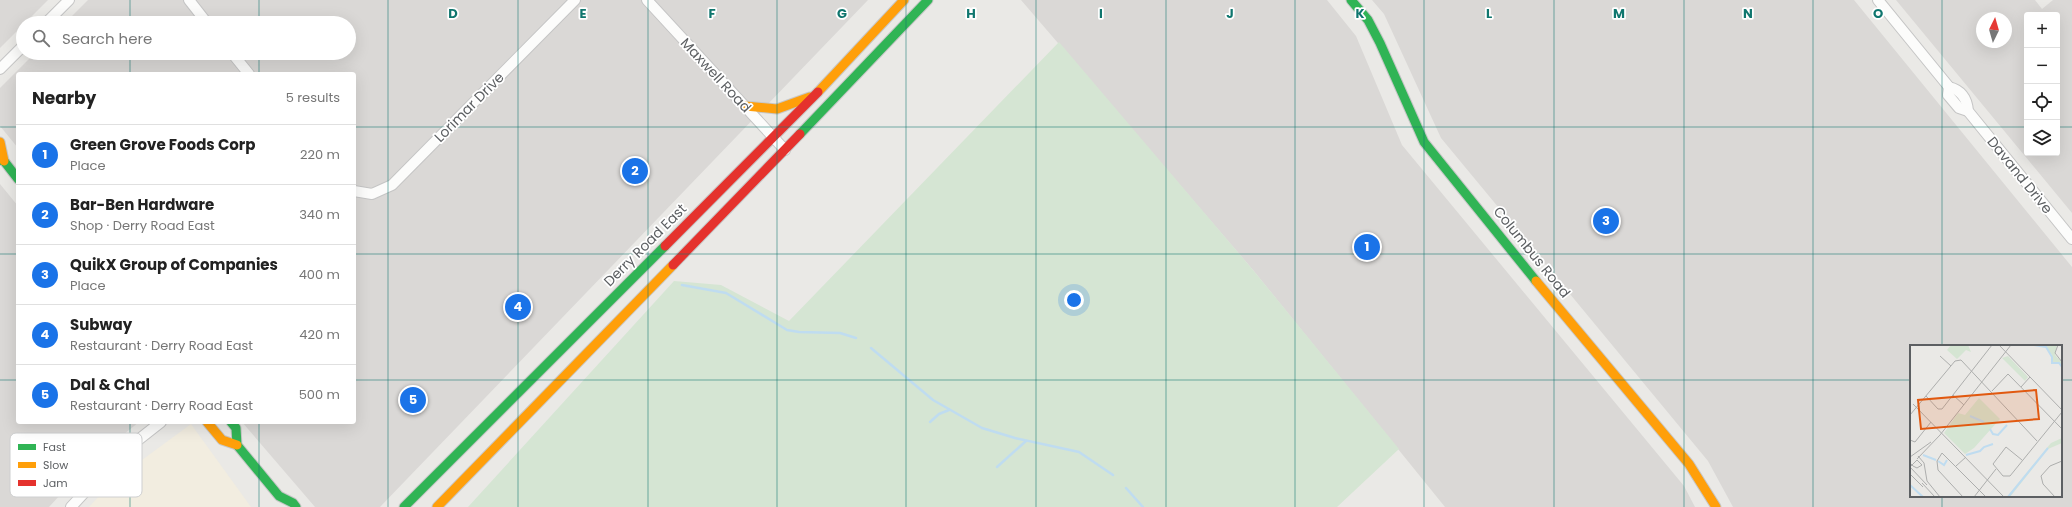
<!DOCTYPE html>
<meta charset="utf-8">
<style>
body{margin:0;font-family:Poppins,sans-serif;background:#f6f6f6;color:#222}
.controls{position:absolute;right:12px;top:12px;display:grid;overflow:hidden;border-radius:4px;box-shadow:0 4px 16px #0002}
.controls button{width:36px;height:36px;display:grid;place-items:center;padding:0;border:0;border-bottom:1px solid #e0e0e0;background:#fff;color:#222;font:20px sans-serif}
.compass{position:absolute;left:1976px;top:12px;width:36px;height:36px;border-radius:50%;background:#fff;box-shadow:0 4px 16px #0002;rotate:5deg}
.you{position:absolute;left:1074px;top:300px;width:14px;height:14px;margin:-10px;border:3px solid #fff;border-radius:50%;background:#1a73e8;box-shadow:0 0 0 6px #1a73e833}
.badge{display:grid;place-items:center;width:26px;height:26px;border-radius:50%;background:#1a73e8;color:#fff;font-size:13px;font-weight:700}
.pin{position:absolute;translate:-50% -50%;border:2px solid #fff;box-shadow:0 1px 4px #0006}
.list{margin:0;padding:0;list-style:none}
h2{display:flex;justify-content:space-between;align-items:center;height:52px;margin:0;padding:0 16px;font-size:17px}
h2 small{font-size:13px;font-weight:400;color:#767676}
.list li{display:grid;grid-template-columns:26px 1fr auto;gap:12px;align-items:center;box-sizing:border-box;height:60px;padding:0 16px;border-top:1px solid #e0e0e0}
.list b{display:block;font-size:15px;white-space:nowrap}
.list p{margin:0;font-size:13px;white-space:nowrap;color:#767676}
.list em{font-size:13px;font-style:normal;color:#767676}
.icon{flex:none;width:22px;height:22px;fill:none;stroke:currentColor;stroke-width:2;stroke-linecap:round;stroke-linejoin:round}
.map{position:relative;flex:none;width:2072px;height:507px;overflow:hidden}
.search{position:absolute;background:#fff;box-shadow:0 4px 16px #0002;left:16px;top:16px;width:340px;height:44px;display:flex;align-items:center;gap:10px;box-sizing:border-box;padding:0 14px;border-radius:22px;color:#767676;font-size:15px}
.panel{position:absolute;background:#fff;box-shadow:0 4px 16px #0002;left:16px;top:72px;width:340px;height:352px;border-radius:4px}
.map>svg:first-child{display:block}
.commercial{fill:#f2ede0}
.industrial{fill:#dad8d6;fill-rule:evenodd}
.green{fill:#d5e5d3}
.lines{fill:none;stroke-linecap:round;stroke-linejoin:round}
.stream{stroke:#bfdcf0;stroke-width:2.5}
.street-casing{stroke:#c5c5c5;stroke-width:12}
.fast-casing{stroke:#c7c7c7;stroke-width:11}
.slow-casing{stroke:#c7c7c7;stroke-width:11}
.jam-casing{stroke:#c7c7c7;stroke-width:11}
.street{stroke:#fcfcfb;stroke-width:10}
.fast{stroke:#30b455;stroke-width:9}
.slow{stroke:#ff9f0a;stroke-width:9}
.jam{stroke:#e5322d;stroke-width:9}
.grid{fill:none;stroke:#0f766e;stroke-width:1;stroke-opacity:0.55}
.labels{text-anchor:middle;stroke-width:3.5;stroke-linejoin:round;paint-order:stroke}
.street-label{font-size:14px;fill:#5c5f62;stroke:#fff}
.inset-river{fill:none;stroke:#bfdcf0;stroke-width:2}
.inset-road{fill:none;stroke:#adaead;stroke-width:1}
.view{fill:#e15910;fill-opacity:0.15;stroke:#e15910;stroke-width:2}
.inset-edge{fill:none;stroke:#5c5f62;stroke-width:2}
.key{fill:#fff;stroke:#cecfd0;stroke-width:1}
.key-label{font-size:11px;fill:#5c5f62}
.grid-label{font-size:13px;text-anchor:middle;font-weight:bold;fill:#0f766e;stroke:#fff;stroke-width:3.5;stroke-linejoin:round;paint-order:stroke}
</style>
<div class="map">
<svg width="2072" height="507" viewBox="0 0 2072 507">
<rect width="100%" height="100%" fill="#eae9e6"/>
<polygon class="commercial" points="191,424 251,507 89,507 112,482"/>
<g class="industrial">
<polygon points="0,0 48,0 0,48"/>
<polygon points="88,0 868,0 380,507 315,507 242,422 354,422 354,74 18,74 18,148 0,126 0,88 35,53 349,53 349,23 65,23"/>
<polygon points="1021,0 1327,0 1356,36 1402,145 1684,486 1695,507 1445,507 1253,270"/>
<path d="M 1372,0 L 1854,0 L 2072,267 L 2072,507 L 1733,507 L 1708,461 L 1441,138 L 1384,14 ZM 1911,346 L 2061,346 L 2061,496 L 1911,496 Z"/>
<path d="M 1896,0 L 2035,0 L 2042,9 L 2053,0 L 2072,0 L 2072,213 ZM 2027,15 L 2057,15 L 2057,153 L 2027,153 ZM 1982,18 L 2006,18 L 2006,42 L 1982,42 Z"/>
<polygon points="0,184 18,206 18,422 139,422 93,459 49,507 0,507"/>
</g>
<polygon class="green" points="1059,42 1253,270 1399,449 1337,507 468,507 674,281 721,285 789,321"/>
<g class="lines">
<g class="stream">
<polyline points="682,285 726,293 787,330 799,332 840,333 856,338"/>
<polyline points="871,348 933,400 982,428 1015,438 1079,452 1113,475"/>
<polyline points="930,422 939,414 949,410"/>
<polyline points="997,467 1026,441"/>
<polyline points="1126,488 1143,507"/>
</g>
<defs>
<g id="street">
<polyline points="189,0 207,23"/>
<polyline points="647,0 785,150"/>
<path d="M 1878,0 L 1949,87 C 1961,90 1967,98 1968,111 L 2072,239"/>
<polyline points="46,23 69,0"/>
<polyline points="232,53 249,74"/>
<polyline points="0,69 23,46"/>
<polyline points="1949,87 1948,95 1959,108 1968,111"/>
<polyline points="354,191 372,194 392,185 575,0"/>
<polyline points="71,507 119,455 161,422"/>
</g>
<g id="fast">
<polyline points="1351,0 1368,20 1380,43 1424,142 1536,281"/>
<polyline points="800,134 928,0"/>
<polyline points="0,160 4,161 18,179"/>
<polyline points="231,422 236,428 237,445 279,496 293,503 296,507"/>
<polyline points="404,507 665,246"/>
</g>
<g id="slow">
<polyline points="818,92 904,0"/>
<polyline points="745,106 777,109 810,97"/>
<polyline points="0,142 4,161"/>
<polyline points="1536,281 1689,464 1716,507"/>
<polyline points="207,422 222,440 237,445"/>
<polyline points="437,507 673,265"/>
</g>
<g id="jam">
<polyline points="665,246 818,92"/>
<polyline points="673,265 800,134"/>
</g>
</defs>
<use href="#street" class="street-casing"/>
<use href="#fast" class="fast-casing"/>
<use href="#slow" class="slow-casing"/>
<use href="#jam" class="jam-casing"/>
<use href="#street" class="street"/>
<use href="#fast" class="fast"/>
<use href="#slow" class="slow"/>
<use href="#jam" class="jam"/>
</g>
<path class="grid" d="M 130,0 L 130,23M 259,0 L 259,23M 388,0 L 388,507M 518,0 L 518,507M 648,0 L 648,507M 777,0 L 777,507M 906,0 L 906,507M 1036,0 L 1036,507M 1166,0 L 1166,507M 1295,0 L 1295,507M 1424,0 L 1424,507M 1554,0 L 1554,507M 1684,0 L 1684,507M 1813,0 L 1813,507M 1942,0 L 1942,346M 130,53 L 130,74M 259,53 L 259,74M 0,127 L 18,127M 354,127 L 2027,127M 2057,127 L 2072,127M 0,254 L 18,254M 354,254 L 2072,254M 0,380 L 18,380M 354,380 L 1911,380M 2061,380 L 2072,380M 130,422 L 130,507M 259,422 L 259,507M 1942,496 L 1942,507"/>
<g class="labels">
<g class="street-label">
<text transform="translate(716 75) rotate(47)" y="5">Maxwell Road</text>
<text transform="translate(469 107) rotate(-45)" y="5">Lorimar Drive</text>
<text transform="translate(2020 175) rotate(51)" y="5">Davand Drive</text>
<text transform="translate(645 245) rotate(-45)" y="5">Derry Road East</text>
<text transform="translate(1532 252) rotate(51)" y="5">Columbus Road</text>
</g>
</g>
<g transform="translate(1910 345)">
<rect width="152" height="152" fill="#eae9e6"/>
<path d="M 41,0 L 58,0 L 61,7 L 56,5 L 47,14 L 37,5 ZM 134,0 L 147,0 L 145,10 L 152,17 L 152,21 L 149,17 L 141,17 L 142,10 ZM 98,11 L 118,32 L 115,36 L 92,13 ZM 69,53 L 90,74 L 64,103 L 55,109 L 34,88 L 48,68 L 55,70 ZM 152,93 L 152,98 L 138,104 L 100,152 L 97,152 L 141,98 Z" fill="#d5e5d3"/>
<path class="inset-river" d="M 124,0 L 136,2 L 142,12 L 142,18 L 149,18 L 152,22M 60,71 L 74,77M 80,84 L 83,89 L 88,90 L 97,80M 13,110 L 26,115M 56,110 L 70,106 L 74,102 L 83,99M 28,116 L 34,120 L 37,115M 0,140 L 13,152M 98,152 L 138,103"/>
<path class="inset-road" d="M 89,0 L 152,65M 148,0 L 145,8 L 152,17M 30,11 L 41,21M 111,42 L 120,32M 82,46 L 98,29 L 152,84M 43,50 L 54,60M 16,51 L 28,64 L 32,64 L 82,0M 3,59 L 94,152M 0,70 L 45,16 L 51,15 L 127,96M 0,95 L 5,97 L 21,77M 8,111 L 14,118 L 17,136 L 30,152M 0,112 L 21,97M 7,114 L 30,90 L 101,0M 112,115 L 96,102 L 83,119 L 93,131 L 100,131 L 152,67M 0,118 L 3,121 L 7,123 L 12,120 L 7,115 L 0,122M 46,121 L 56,112M 0,122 L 17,140M 0,129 L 13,142M 12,138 L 25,152M 53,152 L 28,125 L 27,116 L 32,108 L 76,152M 64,152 L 86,124M 145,152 L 133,139 L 131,131 L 140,121 L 152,116"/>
<path class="view" d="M 126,45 L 129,74 L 11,84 L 8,55 Z"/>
<rect width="152" height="152" class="inset-edge"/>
</g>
<rect x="10" y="433" width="132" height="64" rx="6" class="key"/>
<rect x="18" y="444" width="18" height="6" fill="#30b455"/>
<rect x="18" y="462" width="18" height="6" fill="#ff9f0a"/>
<rect x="18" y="480" width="18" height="6" fill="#e5322d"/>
<g class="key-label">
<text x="43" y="451">Fast</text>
<text x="43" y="469">Slow</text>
<text x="43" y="487">Jam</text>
</g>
<g class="grid-label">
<text x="453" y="18">D</text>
<text x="583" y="18">E</text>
<text x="712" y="18">F</text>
<text x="842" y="18">G</text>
<text x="971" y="18">H</text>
<text x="1101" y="18">I</text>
<text x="1230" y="18">J</text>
<text x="1360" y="18">K</text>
<text x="1489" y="18">L</text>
<text x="1619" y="18">M</text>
<text x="1748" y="18">N</text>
<text x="1878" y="18">O</text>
</g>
</svg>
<div class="controls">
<button>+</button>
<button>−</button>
<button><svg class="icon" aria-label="locate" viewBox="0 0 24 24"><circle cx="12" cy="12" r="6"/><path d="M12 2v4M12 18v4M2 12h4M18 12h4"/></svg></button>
<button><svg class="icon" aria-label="layers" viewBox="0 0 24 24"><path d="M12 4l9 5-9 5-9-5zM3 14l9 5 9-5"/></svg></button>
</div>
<svg class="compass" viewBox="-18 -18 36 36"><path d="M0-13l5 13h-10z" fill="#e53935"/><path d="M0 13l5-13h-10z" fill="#767676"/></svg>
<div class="you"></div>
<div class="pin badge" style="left:1367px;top:247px">1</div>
<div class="pin badge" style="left:635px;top:171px">2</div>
<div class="pin badge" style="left:1606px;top:221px">3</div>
<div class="pin badge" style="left:518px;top:307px">4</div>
<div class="pin badge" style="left:413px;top:400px">5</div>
<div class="search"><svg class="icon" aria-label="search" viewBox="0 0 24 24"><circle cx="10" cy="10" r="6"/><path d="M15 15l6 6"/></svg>Search here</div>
<section class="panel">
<h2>Nearby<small>5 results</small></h2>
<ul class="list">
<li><span class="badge">1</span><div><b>Green Grove Foods Corp</b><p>Place</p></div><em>220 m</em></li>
<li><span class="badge">2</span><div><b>Bar-Ben Hardware</b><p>Shop · Derry Road East</p></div><em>340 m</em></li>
<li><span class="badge">3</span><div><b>QuikX Group of Companies</b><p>Place</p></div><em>400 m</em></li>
<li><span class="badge">4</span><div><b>Subway</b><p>Restaurant · Derry Road East</p></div><em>420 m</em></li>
<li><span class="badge">5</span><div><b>Dal &amp; Chal</b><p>Restaurant · Derry Road East</p></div><em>500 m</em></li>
</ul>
</section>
</div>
